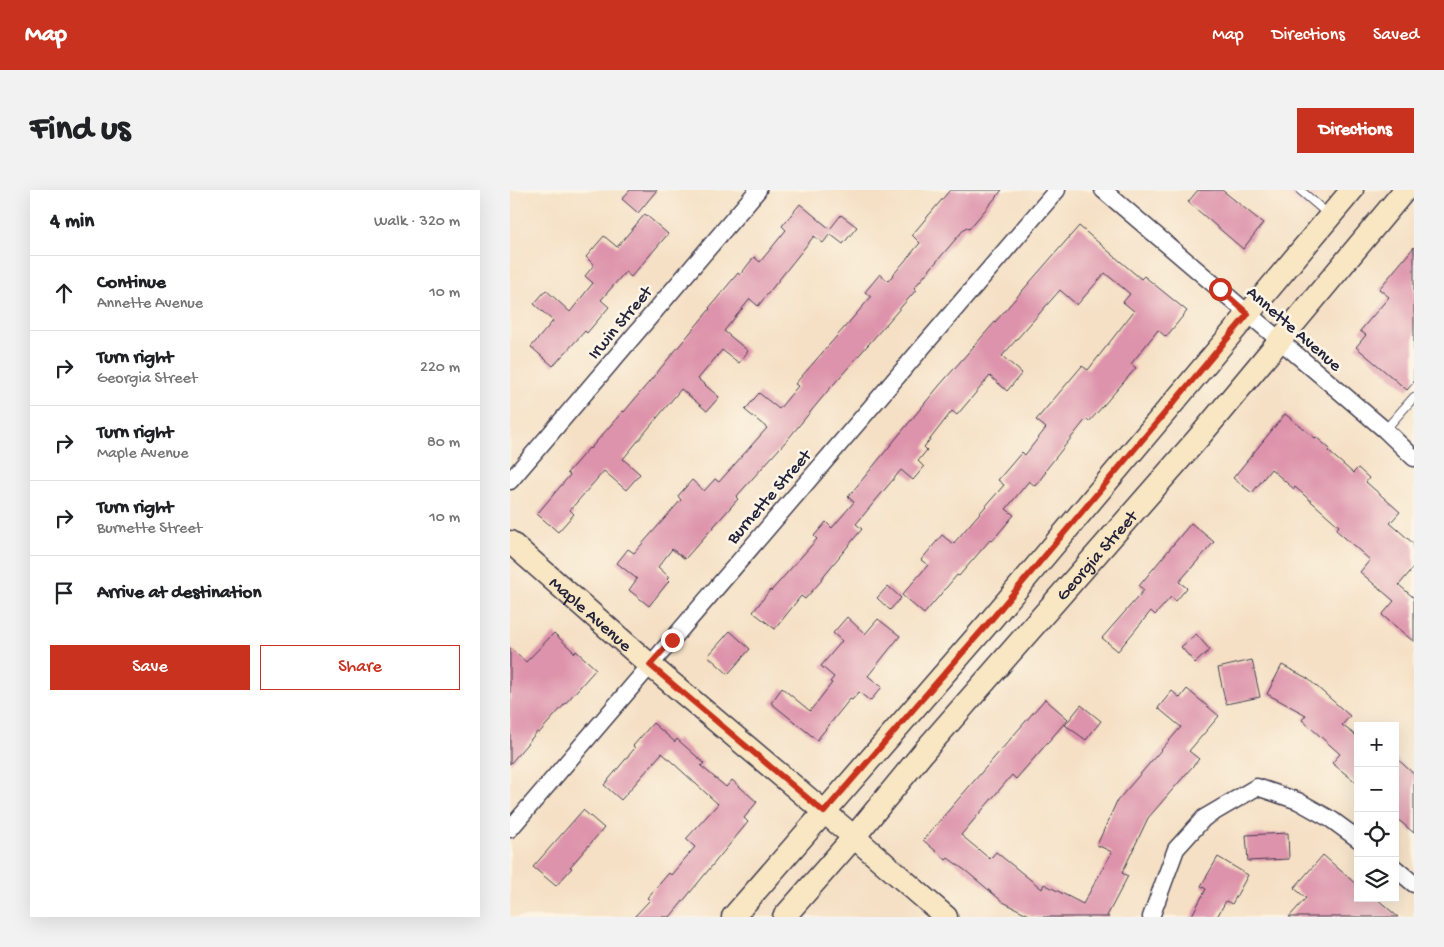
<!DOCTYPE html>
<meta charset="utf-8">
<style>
body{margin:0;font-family:"Gochi Hand",sans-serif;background:#f2f2f2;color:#202124}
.controls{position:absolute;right:15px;bottom:15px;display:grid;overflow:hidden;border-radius:0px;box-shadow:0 5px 20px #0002}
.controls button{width:45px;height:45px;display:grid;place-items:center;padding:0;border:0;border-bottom:1px solid #e0e0e0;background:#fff;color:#202124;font:25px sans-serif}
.stop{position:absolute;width:15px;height:15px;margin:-11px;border:4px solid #c8321e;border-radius:50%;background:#fff}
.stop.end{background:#c8321e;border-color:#fff;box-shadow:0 1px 5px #0008}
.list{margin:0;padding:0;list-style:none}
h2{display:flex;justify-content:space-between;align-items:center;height:65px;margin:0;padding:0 20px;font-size:21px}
h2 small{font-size:16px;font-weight:400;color:#757577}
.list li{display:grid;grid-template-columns:32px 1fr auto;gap:15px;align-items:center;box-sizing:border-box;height:75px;padding:0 20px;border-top:1px solid #e0e0e0}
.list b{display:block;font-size:19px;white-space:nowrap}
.list p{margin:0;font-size:16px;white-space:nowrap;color:#757577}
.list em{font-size:16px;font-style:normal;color:#757577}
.actions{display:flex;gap:10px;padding:15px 20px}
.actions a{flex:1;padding:11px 0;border:1px solid #c8321e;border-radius:0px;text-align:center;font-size:18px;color:#c8321e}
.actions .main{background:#c8321e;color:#fff}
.icon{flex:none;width:28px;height:28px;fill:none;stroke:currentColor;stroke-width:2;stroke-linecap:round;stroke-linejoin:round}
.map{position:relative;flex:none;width:904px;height:727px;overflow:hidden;border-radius:0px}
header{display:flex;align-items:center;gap:30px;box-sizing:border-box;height:70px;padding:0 25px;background:#c8321e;color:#fff}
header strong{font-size:24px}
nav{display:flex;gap:28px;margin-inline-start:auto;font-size:18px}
.intro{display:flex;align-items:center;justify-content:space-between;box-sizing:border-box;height:120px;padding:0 30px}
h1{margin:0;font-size:35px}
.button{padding:12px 22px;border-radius:0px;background:#c8321e;color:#fff;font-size:18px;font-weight:700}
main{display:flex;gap:30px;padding:0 30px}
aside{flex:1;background:#fff;border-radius:0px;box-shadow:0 5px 20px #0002}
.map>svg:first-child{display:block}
.built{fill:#f7d0cd}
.building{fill:#dd93ab}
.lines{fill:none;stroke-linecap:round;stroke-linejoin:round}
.lane-casing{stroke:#423e50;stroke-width:10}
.street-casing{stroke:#423e50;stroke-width:19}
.secondary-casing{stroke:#423e50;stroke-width:25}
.lane{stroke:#fff;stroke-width:8}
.street{stroke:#fff;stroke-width:16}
.secondary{stroke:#f9e7c3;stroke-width:22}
.route{stroke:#c8321e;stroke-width:6}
.labels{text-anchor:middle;stroke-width:5;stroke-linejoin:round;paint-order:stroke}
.street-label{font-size:18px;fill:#22223b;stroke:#fcf5e5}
</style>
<header>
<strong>Map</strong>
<nav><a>Map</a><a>Directions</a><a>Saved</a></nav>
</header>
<div class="intro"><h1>Find us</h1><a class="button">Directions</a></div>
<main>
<aside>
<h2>4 min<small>Walk · 320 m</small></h2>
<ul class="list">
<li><svg class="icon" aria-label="ahead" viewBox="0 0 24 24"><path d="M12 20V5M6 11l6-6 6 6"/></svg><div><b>Continue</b><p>Annette Avenue</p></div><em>10 m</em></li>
<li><svg class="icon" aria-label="right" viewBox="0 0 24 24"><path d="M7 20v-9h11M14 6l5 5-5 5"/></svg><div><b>Turn right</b><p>Georgia Street</p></div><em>220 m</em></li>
<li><svg class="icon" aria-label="right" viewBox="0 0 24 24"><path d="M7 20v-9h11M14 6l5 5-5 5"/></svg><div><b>Turn right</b><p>Maple Avenue</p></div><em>80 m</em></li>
<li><svg class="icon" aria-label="right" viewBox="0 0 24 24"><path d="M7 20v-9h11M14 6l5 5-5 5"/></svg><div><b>Turn right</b><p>Burnette Street</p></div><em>10 m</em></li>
<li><svg class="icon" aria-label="arrive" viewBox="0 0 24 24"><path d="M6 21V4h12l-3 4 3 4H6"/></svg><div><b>Arrive at destination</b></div></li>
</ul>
<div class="actions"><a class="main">Save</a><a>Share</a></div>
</aside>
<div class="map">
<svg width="904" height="727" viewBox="0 0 904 727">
<rect width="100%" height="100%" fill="#fcf5e5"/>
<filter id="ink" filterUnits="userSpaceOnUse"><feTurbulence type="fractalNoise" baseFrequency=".02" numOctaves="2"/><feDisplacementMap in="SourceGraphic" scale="10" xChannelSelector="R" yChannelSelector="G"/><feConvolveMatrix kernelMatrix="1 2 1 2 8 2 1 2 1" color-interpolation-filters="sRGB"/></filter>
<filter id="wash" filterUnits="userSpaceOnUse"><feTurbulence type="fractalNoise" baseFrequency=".0096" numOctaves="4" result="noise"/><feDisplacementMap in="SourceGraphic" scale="20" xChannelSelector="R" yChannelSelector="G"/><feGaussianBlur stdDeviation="1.12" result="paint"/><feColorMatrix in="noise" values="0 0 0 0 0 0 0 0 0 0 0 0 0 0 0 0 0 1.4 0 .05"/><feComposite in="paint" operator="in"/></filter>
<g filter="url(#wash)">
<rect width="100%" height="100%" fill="#f5e0c5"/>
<polygon class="built" points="772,0 812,0 795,20"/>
<g id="blocks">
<g class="building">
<polygon points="120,0 147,0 128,23 112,9"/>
<polygon points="440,0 492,0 459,39 456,37 404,98 406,100 316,203 278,249 226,307 228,309 175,369 162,359 148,377 159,387 157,389 159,391 139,416 119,400 127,389 107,373 118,359 124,363 171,310 168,306 182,290 194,301 205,289 209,292 257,238 235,220 249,203 269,219 288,196 285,194 361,107 355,102 370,84 378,91 410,53 402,45"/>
<polygon points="688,0 712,0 753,33 733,59 678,12"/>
<polygon points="290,14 320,39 331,25 347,37 333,54 320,44 313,53 304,46 248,116 240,109 214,141 238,161 229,173 212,160 188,189 209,207 197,221 171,199 113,269 130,284 116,300 94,281 60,320 64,324 48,342 27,324 60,285 57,283 79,258 80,259 113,221 114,222 200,119 199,118 228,83 230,85 244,67 250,72 276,40 272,36"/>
<polygon points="135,24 158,44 121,87 115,82 91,110 99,117 77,143 75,141 43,176 21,157 43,131 24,114 36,100 60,122 83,93 75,86 84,75 76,67 94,46 107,57"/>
<polygon points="569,36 631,89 634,86 677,121 656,147 648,140 621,174 626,178 579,232 576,229 535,281 536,282 525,296 519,291 496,319 504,325 482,351 480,350 449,386 447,385 414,424 392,405 418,375 411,370 432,345 443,354 494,295 488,290 512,262 515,265 536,238 526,230 572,176 578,180 624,121 613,112 620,104 595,83 567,115 550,100 492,166 512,183 497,201 480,186 447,225 442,221 414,257 417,260 408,271 414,277 403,290 391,280 346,334 352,339 311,389 312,390 295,409 291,406 265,439 243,422 260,400 261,401 307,349 304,346 316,332 322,338 344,312 338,307 429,196"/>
<polygon points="904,57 904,192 897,200 846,157 856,145 850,141 879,107 869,99"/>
<polygon points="775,224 805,248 806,247 820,259 818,261 843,283 848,278 859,288 856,292 890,322 880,333 904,354 904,377 889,395 904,408 904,452 872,425 884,411 850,382 860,370 826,340 829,336 785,297 784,299 761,279 742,303 723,288"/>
<polygon points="681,333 704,352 669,392 677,398 666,411 661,407 645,425 641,421 608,461 592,448 634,400 629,396"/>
<polygon points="378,396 391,408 380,420 367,408"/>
<polygon points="337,427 355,444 368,429 390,446 358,486 372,497 360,511 349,502 342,510 340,509 307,550 261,513 272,498 300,521 322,493 320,492 324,487 311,476 332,451 323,443"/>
<polygon points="220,441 240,459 218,484 198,466"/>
<polygon points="44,443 65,463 66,461 86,479 29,543 27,542 0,574 0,458 16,472"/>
<polygon points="686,444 700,460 685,473 671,457"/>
<polygon points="742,470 750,507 716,514 708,478"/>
<polygon points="772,475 797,488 840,526 832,535 845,545 848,542 848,594 822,573 830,564 792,530 796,525 757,504"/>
<polygon points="677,499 709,526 679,561 689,569 638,628 612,683 618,686 597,726 599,727 523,727 493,712 456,681 438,668 436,670 413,650 535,509 558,529 506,589 502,585 451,645 480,669 486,662 532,699 534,694 573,714 602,662 587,655 607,611 671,537 648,518 662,501 670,508"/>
<polygon points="571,515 591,531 576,550 555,535"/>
<polygon points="143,533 165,552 167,549 194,573 191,576 216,597 222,590 247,612 234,628 238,632 160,727 124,727 140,710 137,708 159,683 161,685 185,657 176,649 208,614 152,563 111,610 94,595 125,558 123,556"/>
<polygon points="885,567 904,584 904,643 885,627"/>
<polygon points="73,620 94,638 60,677 62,678 46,696 23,677"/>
<polygon points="778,643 779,669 738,671 736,645"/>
<polygon points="813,665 848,696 848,708 866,708 888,727 779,727 796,708 784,698"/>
<polygon points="708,667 738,685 722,714 716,711 707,727 681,727 696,699 691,696"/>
</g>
</g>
</g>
<g filter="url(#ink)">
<use href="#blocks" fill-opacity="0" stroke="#423e50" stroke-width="1"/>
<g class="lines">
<defs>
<g id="lane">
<polyline points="790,0 819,25"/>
<polyline points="875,240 904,207"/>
</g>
<g id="street">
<polyline points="593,0 875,240 904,268"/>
<polyline points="0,291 248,0"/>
<polyline points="0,639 547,0"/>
<polyline points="885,678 904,694"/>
<polyline points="641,727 666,659 694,628 747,597 788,611 822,630 848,649"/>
</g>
<g id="secondary">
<path id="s1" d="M 0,352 L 140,475 L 344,647 L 436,727"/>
<polyline points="223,727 481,430 842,0"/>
<path id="s2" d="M 274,727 L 344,647 L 416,559 L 690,246 L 895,0"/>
</g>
</defs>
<use href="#lane" class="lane-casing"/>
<use href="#street" class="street-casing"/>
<use href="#secondary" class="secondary-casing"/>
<use href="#lane" class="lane"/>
<use href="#street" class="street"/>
<use href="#secondary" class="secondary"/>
</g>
</g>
<g class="lines" filter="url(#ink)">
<polyline class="route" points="162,450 140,475 314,622 481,430 738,124 710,99"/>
</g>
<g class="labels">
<g class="street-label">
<text transform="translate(109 132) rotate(-50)" y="6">Irwin Street</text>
<text transform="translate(785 138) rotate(41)" y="6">Annette Avenue</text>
<text transform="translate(258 306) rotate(-49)" y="6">Burnette Street</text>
<text dy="6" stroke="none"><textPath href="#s2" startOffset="478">Georgia Street</textPath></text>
<text dy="6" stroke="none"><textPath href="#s1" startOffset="108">Maple Avenue</textPath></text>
</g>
</g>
</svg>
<div class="controls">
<button>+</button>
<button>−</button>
<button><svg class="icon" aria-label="locate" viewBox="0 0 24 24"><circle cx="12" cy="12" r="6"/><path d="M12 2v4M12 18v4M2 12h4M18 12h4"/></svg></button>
<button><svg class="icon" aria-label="layers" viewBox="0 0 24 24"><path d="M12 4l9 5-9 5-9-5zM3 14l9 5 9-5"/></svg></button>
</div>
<div class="stop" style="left:710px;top:99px"></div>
<div class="stop end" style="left:162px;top:450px"></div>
</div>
</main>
